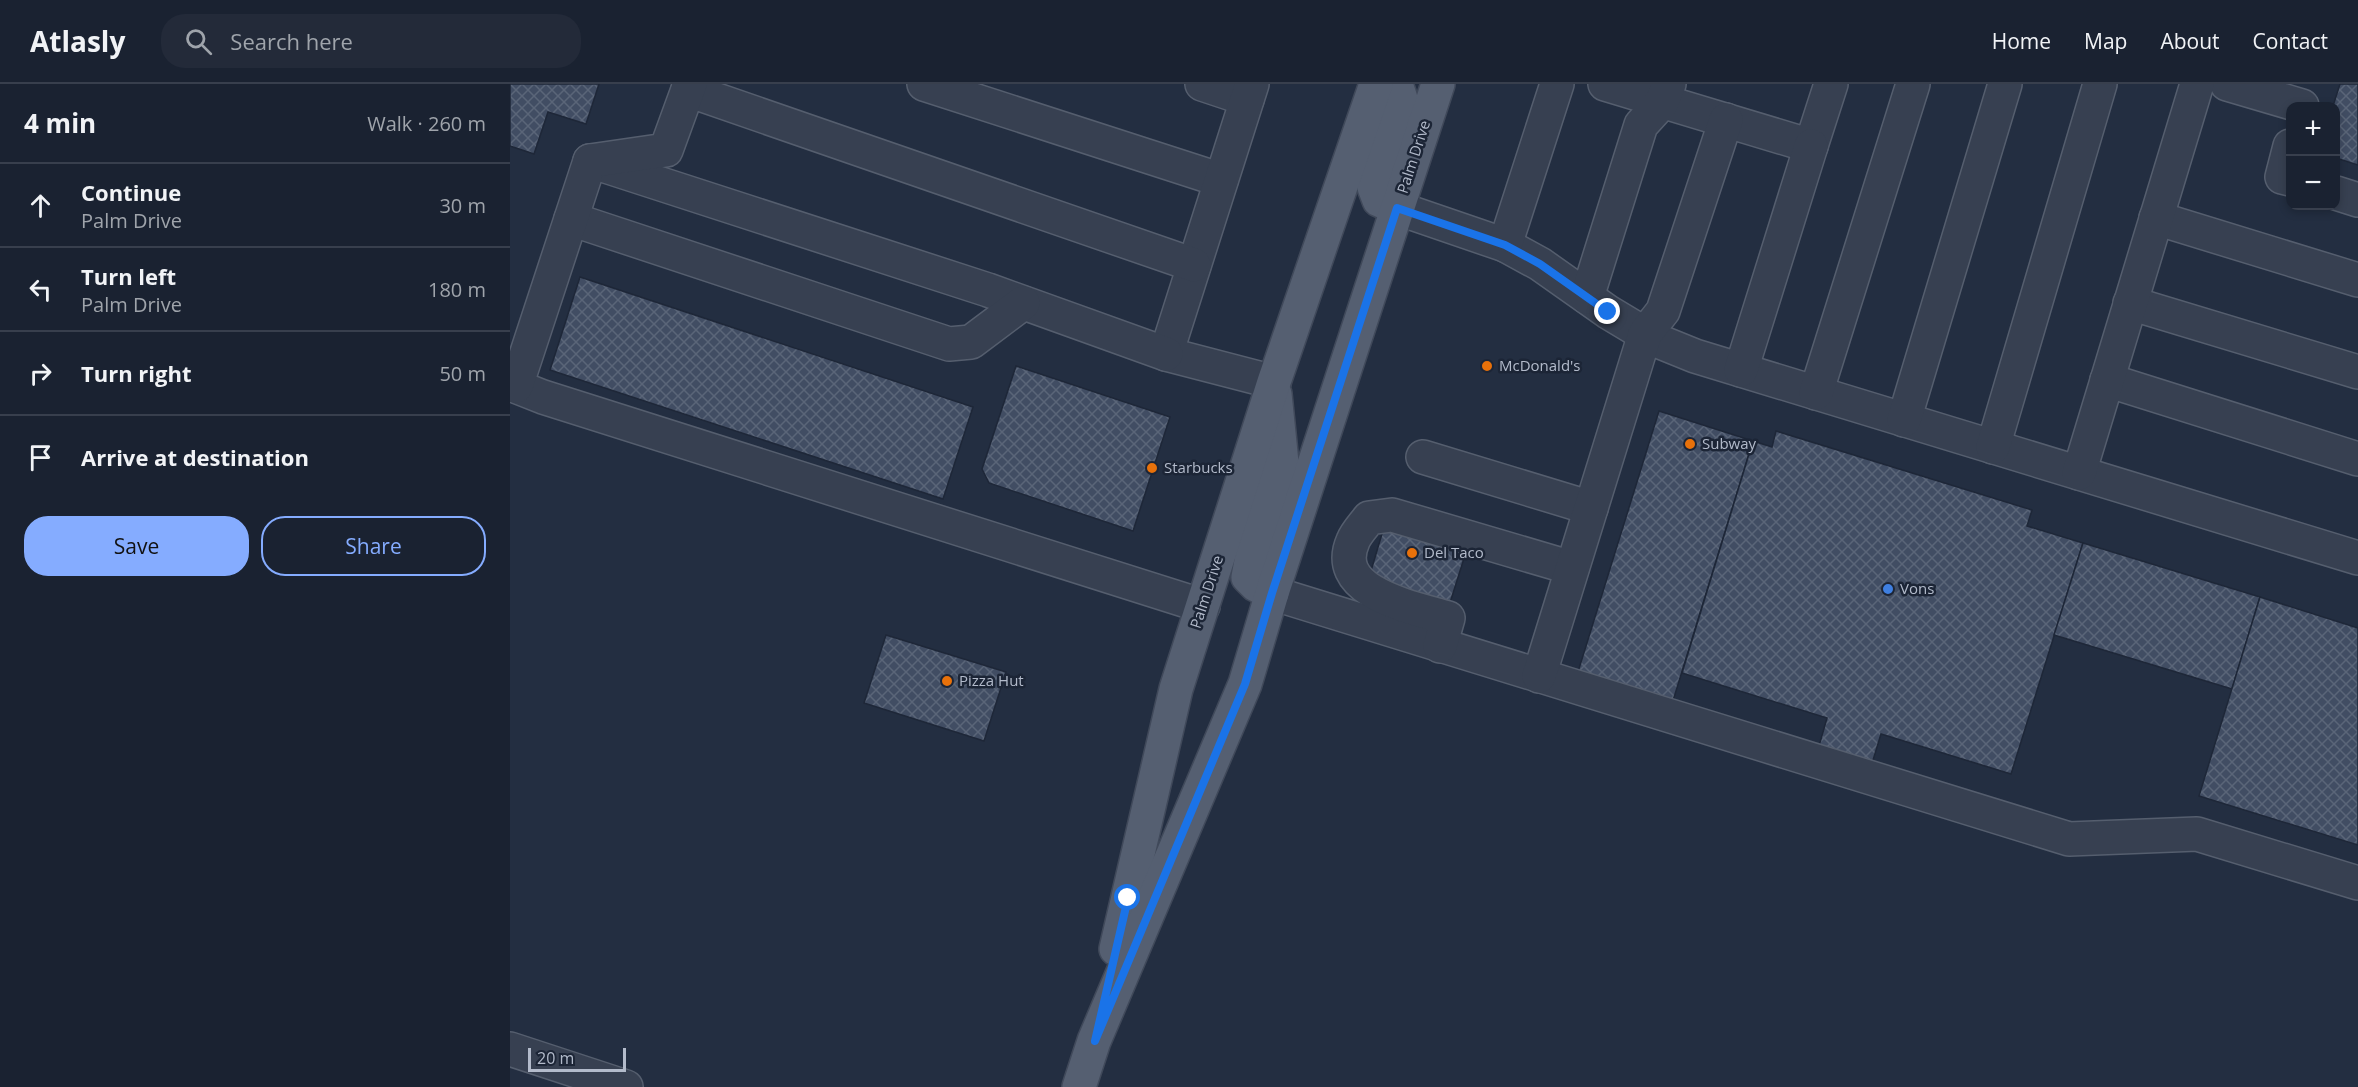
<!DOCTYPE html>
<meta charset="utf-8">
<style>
body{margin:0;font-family:"Open Sans",sans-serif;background:#232a39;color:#f1f3f6}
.controls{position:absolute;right:18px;top:18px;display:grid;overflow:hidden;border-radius:12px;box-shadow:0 3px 9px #0003}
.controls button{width:54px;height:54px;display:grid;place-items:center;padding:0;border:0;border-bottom:2px solid #383f4d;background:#1a2231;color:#f1f3f6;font:30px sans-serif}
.scale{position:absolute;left:18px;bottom:15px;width:98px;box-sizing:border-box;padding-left:6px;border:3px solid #b3bbcb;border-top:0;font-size:16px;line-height:21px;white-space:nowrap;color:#b3bbcb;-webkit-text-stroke:4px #1c2536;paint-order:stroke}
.stop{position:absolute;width:18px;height:18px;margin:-14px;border:4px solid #1a73e8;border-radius:50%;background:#fff}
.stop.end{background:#1a73e8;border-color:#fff;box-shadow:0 2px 6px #0008}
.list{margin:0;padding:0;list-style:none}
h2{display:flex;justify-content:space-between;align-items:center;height:78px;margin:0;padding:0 24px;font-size:26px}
h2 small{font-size:20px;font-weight:400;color:#9fa4ab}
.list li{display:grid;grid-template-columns:39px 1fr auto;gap:18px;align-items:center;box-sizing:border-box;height:84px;padding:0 24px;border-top:2px solid #383f4d}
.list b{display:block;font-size:22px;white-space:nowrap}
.list p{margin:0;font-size:20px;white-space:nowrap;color:#9fa4ab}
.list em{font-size:20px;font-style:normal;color:#9fa4ab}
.actions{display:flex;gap:12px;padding:18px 24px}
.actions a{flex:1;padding:14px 0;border:2px solid #85acff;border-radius:24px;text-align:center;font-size:21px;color:#85acff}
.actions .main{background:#85acff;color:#111}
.icon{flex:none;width:33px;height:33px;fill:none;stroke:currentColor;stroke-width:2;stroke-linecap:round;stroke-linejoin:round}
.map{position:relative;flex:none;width:1848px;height:1003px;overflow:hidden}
header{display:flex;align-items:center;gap:36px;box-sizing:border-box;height:84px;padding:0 30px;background:#1a2231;border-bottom:2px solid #383f4d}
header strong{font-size:28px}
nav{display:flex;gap:33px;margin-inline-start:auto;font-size:21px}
.search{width:420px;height:54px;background:#232a39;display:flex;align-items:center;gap:15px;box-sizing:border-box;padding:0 21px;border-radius:24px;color:#9fa4ab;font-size:22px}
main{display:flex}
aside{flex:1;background:#1a2231}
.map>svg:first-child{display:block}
.building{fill:url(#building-cross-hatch);stroke:#1e2738;stroke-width:1.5}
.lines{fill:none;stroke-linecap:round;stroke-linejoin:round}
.minor-casing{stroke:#555e6e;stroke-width:36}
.major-casing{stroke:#40495a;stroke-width:36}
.minor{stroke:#374051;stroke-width:33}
.major{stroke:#555f71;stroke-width:33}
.route{stroke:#1a73e8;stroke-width:8}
.food-dot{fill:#e8710a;stroke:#1c2536;stroke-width:2}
.shop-dot{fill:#3f7fe0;stroke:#1c2536;stroke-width:2}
.labels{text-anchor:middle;stroke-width:5;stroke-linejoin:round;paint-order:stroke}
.street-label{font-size:15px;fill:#b3bbcb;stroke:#1c2536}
.poi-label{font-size:15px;fill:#b3bbcb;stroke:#1c2536;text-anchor:start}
</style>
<header>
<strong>Atlasly</strong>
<div class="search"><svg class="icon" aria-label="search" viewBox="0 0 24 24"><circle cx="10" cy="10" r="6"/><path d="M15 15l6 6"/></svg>Search here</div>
<nav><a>Home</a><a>Map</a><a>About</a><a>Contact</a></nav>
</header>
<main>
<aside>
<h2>4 min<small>Walk · 260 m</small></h2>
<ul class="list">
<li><svg class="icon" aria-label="ahead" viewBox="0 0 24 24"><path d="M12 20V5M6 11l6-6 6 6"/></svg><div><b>Continue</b><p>Palm Drive</p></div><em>30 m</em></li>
<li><svg class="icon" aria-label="left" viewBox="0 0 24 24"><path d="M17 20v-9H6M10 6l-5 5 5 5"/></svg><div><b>Turn left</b><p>Palm Drive</p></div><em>180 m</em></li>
<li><svg class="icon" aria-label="right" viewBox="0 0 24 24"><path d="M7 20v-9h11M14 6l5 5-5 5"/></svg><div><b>Turn right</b></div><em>50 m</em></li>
<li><svg class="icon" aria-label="arrive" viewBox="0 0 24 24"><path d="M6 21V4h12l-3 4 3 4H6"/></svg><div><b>Arrive at destination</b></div></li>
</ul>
<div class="actions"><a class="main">Save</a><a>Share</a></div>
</aside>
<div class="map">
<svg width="1848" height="1003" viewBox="0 0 1848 1003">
<defs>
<pattern id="building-cross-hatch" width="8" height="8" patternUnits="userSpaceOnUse" patternTransform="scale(1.5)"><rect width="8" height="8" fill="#414d63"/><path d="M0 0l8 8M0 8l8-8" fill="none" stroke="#5a6578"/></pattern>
</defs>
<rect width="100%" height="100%" fill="#232e41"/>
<g class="building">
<polygon points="0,0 89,0 76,40 38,28 24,70 0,62"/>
<polygon points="1830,0 1848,0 1848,81 1826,74 1826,22 1823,22"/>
<polygon points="70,193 463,323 433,415 40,286"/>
<polygon points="506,282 660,333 623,447 479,399 472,385"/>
<polygon points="1149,327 1243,357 1162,620 1067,591"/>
<polygon points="1266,347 1522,426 1517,442 1573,459 1501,690 1371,650 1360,686 1307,669 1317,634 1172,589 1243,357 1262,363"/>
<polygon points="874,443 956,468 939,522 858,497"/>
<polygon points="1573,459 1750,513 1722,605 1544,551"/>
<polygon points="1750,513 1848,544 1848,761 1689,712"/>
<polygon points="376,551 496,588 474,657 354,619"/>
</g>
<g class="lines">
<defs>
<g id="minor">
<polyline points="414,0 711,96"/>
<polyline points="692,0 737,15"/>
<polyline points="742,0 656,270 764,298"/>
<polyline points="1095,0 1301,62 1321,0"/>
<polyline points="1717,0 1792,22"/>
<polyline points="178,6 684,181"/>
<polyline points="1780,62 1772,93 1780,95"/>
<polyline points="80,77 478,206 656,270"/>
<polyline points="1826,109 1848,116"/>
<polyline points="887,124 995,161 1030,180 1098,228 1143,255 1185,272 1848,474"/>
<polyline points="1646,134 1848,196"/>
<polyline points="61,135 439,260 461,258 513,219"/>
<polyline points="995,161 1047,0"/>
<polyline points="1077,213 1131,41 1152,18 1159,0"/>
<polyline points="1620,219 1848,288"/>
<polyline points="1231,286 1301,62"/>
<polyline points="1597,296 1848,375"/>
<polyline points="0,300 33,313 693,522"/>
<polyline points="6,302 80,77 156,66 180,0"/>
<polyline points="1306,309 1403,0"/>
<polyline points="1394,336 1495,0"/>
<polyline points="1483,363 1590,0"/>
<polyline points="913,373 1081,424"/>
<polyline points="1569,389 1687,0"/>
<polyline points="762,509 1559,755 1687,750 1848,799"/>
<path d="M 930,562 L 938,534 C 905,524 820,509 843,457 C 846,449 854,441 859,434 L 882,431 L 1062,484"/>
<polyline points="1029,592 1135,250 1153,227 1216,36"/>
<polyline points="0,965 116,1003"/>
</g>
<g id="major">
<polyline points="886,0 891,15 870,76 864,103 869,116 887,124"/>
<polyline points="762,509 746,501 738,493 742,472 772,379 765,310"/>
<polyline points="606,865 666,605 764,298 866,0"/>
<polyline points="569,1003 584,957 735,600 762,509 928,0"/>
</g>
</defs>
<use href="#minor" class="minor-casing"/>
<use href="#major" class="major-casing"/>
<use href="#minor" class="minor"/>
<use href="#major" class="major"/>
</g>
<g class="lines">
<polyline class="route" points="618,814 585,957 735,600 762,509 887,124 995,161 1030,180 1098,228"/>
</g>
<g class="food-dot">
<circle cx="977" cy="282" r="6"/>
<circle cx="1180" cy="360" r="6"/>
<circle cx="642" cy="384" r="6"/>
<circle cx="902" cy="469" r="6"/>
<circle cx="437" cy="597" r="6"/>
</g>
<circle class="shop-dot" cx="1378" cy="505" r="6"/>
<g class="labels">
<g class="street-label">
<text transform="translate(904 73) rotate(-72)" y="5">Palm Drive</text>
<text transform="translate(697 508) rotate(-72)" y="5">Palm Drive</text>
</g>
<g class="poi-label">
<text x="989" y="287">McDonald's</text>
<text x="1192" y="365">Subway</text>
<text x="654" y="389">Starbucks</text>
<text x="914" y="474">Del Taco</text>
<text x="1390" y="510">Vons</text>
<text x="449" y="602">Pizza Hut</text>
</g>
</g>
</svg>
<div class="controls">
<button>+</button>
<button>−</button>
</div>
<div class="scale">20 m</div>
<div class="stop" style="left:618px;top:814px"></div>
<div class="stop end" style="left:1098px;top:228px"></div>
</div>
</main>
